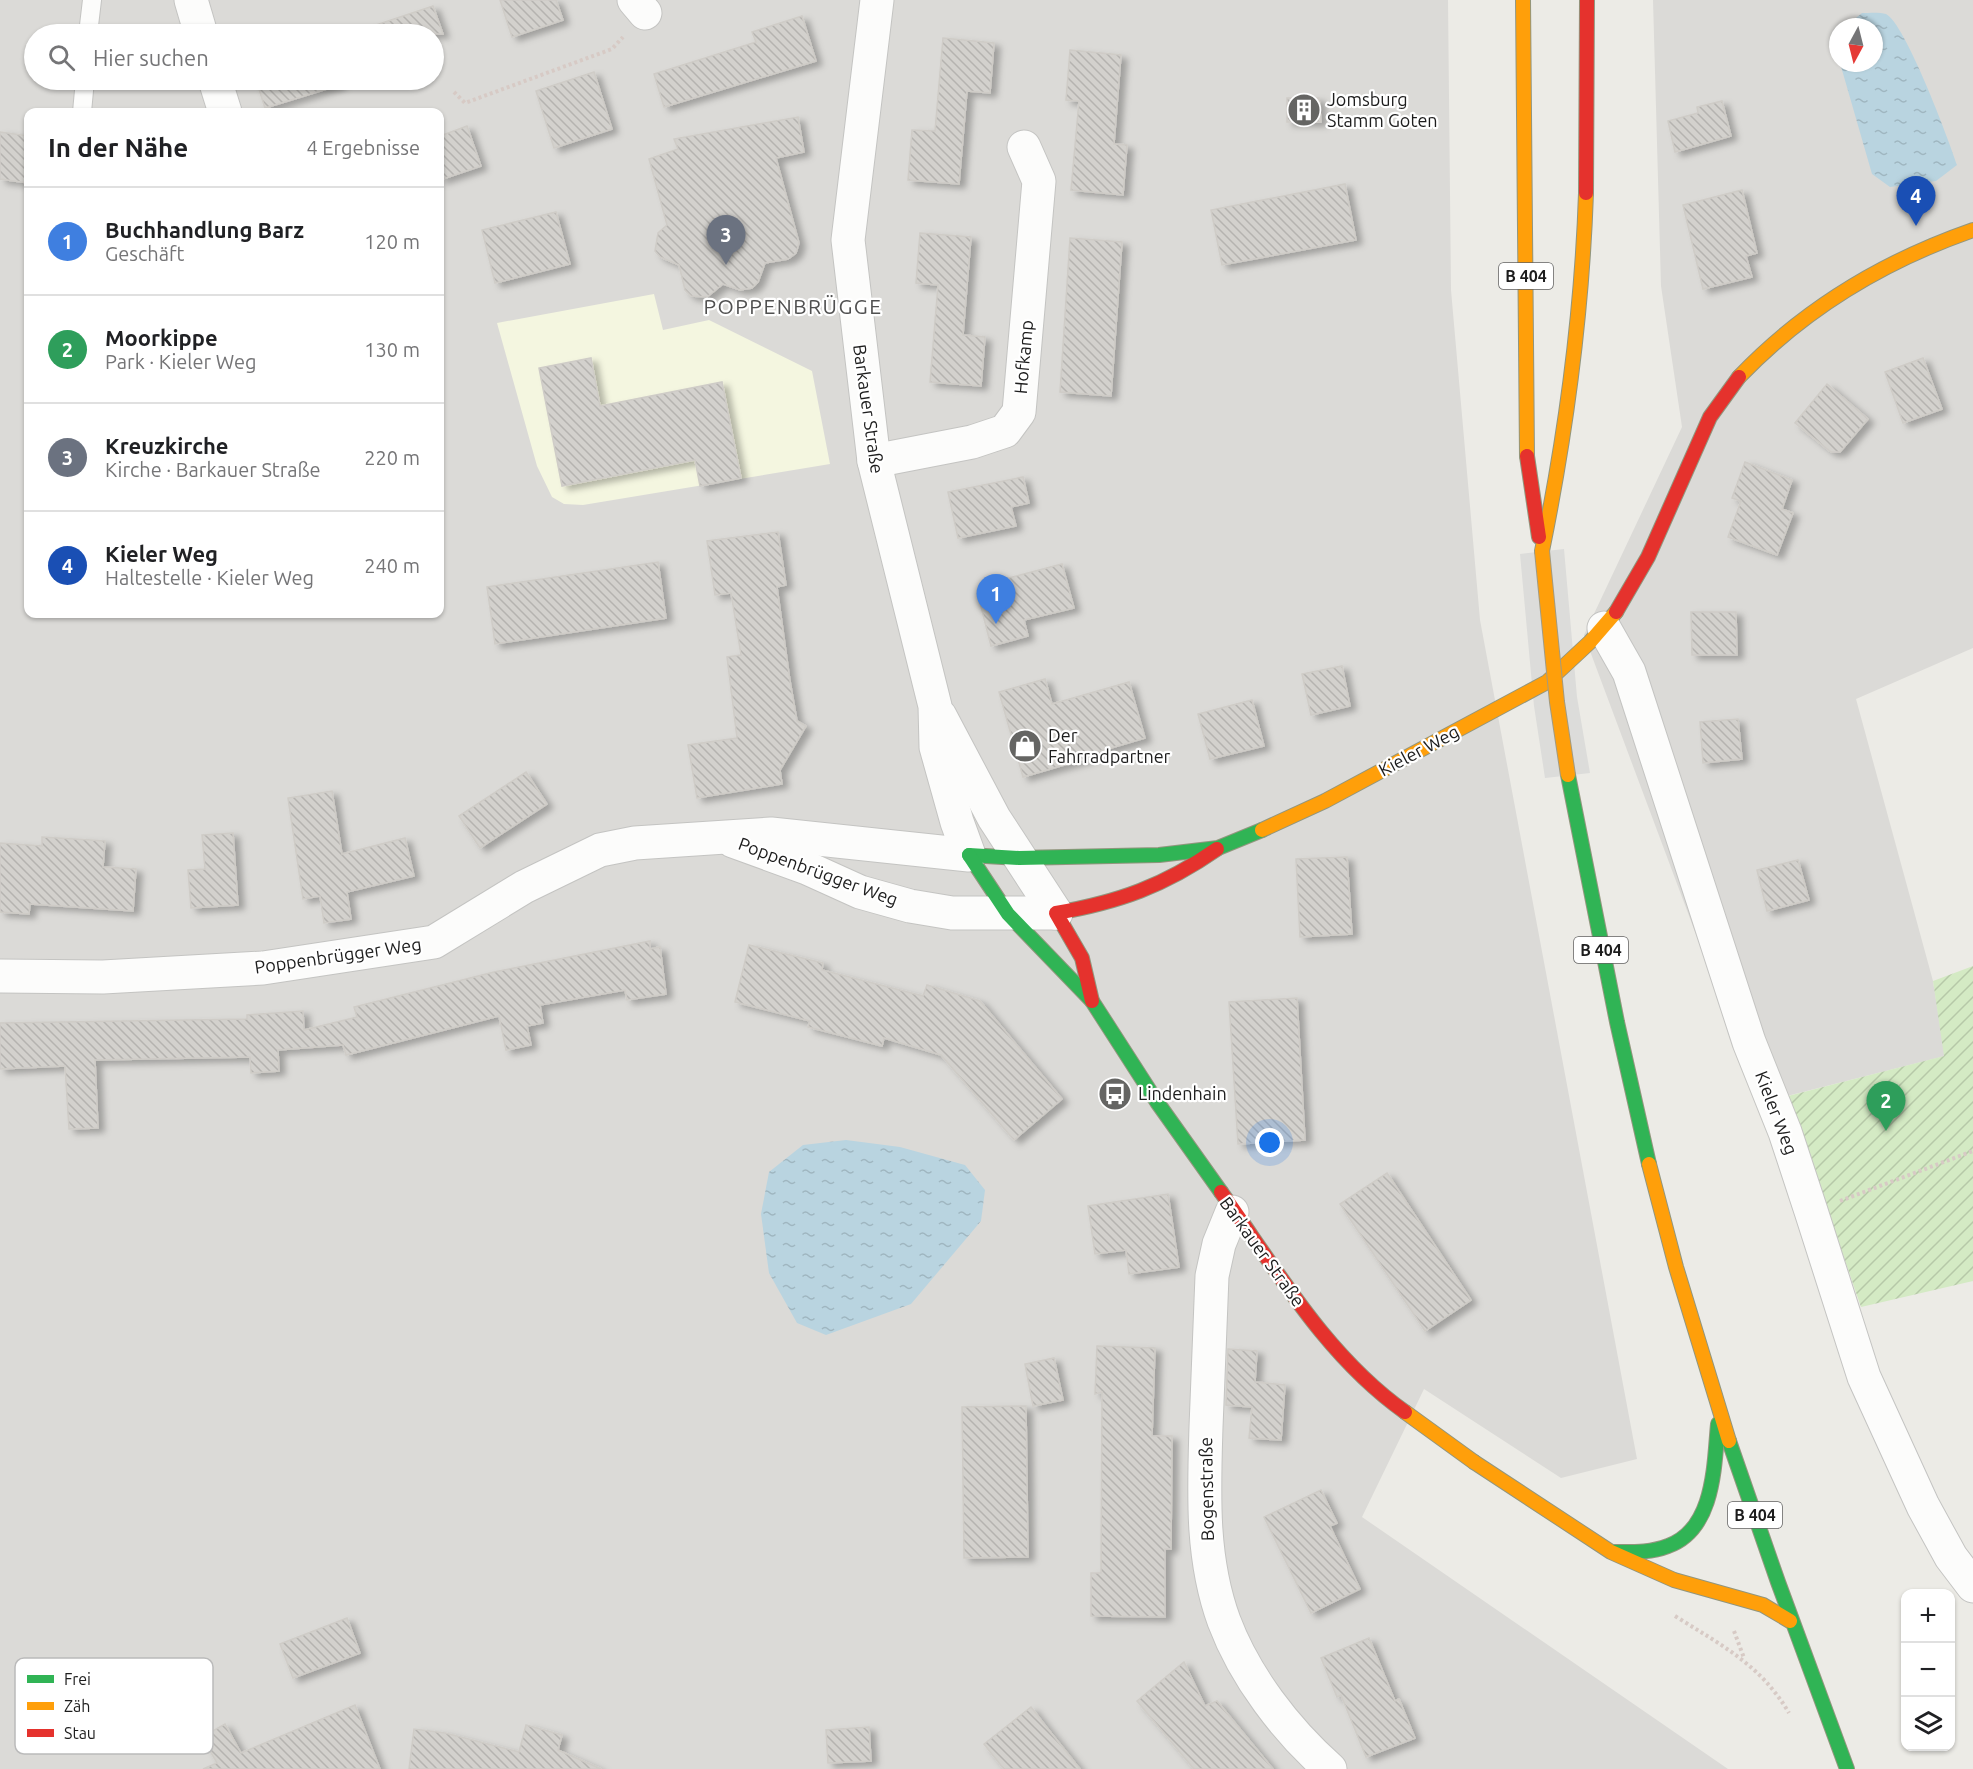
<!DOCTYPE html>
<html lang="de">
<meta charset="utf-8">
<style>
body{margin:0;font-family:Ubuntu,sans-serif;background:#f6f6f6;color:#202124}
.controls{position:absolute;right:18px;bottom:18px;display:grid;overflow:hidden;border-radius:12px;box-shadow:0 2px 4px #0004}
.controls button{width:54px;height:54px;display:grid;place-items:center;padding:0;border:0;border-bottom:2px solid #e0e0e0;background:#fff;color:#202124;font:30px sans-serif}
.compass{position:absolute;left:1829px;top:18px;width:54px;height:54px;border-radius:50%;background:#fff;box-shadow:0 2px 4px #0004;rotate:187deg}
.you{position:absolute;left:1270px;top:1143px;width:21px;height:21px;margin:-15px;border:4px solid #fff;border-radius:50%;background:#1a73e8;box-shadow:0 0 0 9px #1a73e833}
.badge{display:grid;place-items:center;width:39px;height:39px;border-radius:50%;background:#ea580c;color:#fff;font-size:20px;font-weight:700}
.pin{position:absolute;translate:-50% -50px;filter:drop-shadow(0 2px 3px #0008)}
.pin::after{content:'';position:absolute;top:32px;width:21px;height:18px;background:inherit;clip-path:polygon(0 0,100% 0,50% 100%)}
.list{margin:0;padding:0;list-style:none}
h2{display:flex;justify-content:space-between;align-items:center;height:78px;margin:0;padding:0 24px;font-size:26px}
h2 small{font-size:20px;font-weight:400;color:#757577}
.list li{display:grid;grid-template-columns:39px 1fr auto;gap:18px;align-items:center;box-sizing:border-box;height:108px;padding:0 24px;border-top:2px solid #e0e0e0}
.list b{display:block;font-size:22px;white-space:nowrap}
.list p{margin:0;font-size:20px;white-space:nowrap;color:#757577}
.list em{font-size:20px;font-style:normal;color:#757577}
.icon{flex:none;width:33px;height:33px;fill:none;stroke:currentColor;stroke-width:2;stroke-linecap:round;stroke-linejoin:round}
.map{position:relative;flex:none;width:1973px;height:1769px;overflow:hidden}
.search{position:absolute;background:#fff;box-shadow:0 2px 4px #0004;left:24px;top:24px;width:420px;height:66px;display:flex;align-items:center;gap:15px;box-sizing:border-box;padding:0 21px;border-radius:33px;color:#757577;font-size:22px}
.panel{position:absolute;background:#fff;box-shadow:0 2px 4px #0004;left:24px;top:108px;width:420px;height:510px;border-radius:12px}
.map>svg:first-child{display:block}
.residential{fill:#dbdad7;fill-rule:evenodd}
.education{fill:#f4f6e0}
.garden{fill:url(#garden-furrows)}
.water{fill:url(#water-ripples)}
.pier{fill:#dcdcda}
.building{fill:url(#building-back-hatch);stroke:#cfccc7;stroke-width:1.5;filter:url(#shadow)}
.lines{fill:none;stroke-linecap:round;stroke-linejoin:round}
.lane-casing{stroke:#c4c4c2;stroke-width:20}
.street-casing{stroke:#c4c4c2;stroke-width:35}
.fast-casing{stroke:#92967e;stroke-width:16}
.slow-casing{stroke:#92967e;stroke-width:16}
.jam-casing{stroke:#92967e;stroke-width:16}
.path{stroke:#d7cac5;stroke-width:4;stroke-dasharray:3 3;stroke-linecap:butt}
.lane{stroke:#fcfcfb;stroke-width:18}
.street{stroke:#fcfcfb;stroke-width:33}
.fast{stroke:#30b455;stroke-width:14}
.slow{stroke:#ff9f0a;stroke-width:14}
.jam{stroke:#e5322d;stroke-width:14}
.slow-bridge-casing{stroke:#a29b82;stroke-width:16;stroke-linecap:butt}
.slow-bridge{stroke:#ff9f0a;stroke-width:14}
.labels{text-anchor:middle;stroke-width:4.5;stroke-linejoin:round;paint-order:stroke}
.shield{fill:#fff;stroke:#616161;stroke-width:1.5}
.shield-label{font-size:16px;font-weight:bold;fill:#1d1d1d}
.poi-label{font-size:18px;fill:#1d1d1d;stroke:#fff;text-anchor:start}
.street-label{font-size:18px;fill:#1d1d1d;stroke:#fff}
.quarter-label{font-size:21px;letter-spacing:1.5px;fill:#505050;stroke:#fff}
.key{fill:#fff;stroke:#bbb;stroke-width:1.5}
.key-label{font-size:16px;fill:#1d1d1d}
</style>
<div class="map">
<svg width="1973" height="1769" viewBox="0 0 1973 1769">
<defs>
<pattern id="garden-furrows" width="10" height="10" patternUnits="userSpaceOnUse" patternTransform="scale(1.5)"><rect width="10" height="10" fill="#d4eac4"/><path d="M-1 1l2-2M0 10L10 0M9 11l2-2" fill="none" stroke="#b6c8a8"/></pattern>
<pattern id="water-ripples" width="26" height="14" patternUnits="userSpaceOnUse" patternTransform="scale(1.5)"><rect width="26" height="14" fill="#b9d4e0"/><path d="M2 4q2-2 4 0t4 0M15 11q2-2 4 0t4 0" fill="none" stroke="#9fb6c0"/></pattern>
<pattern id="building-back-hatch" width="6" height="6" patternUnits="userSpaceOnUse" patternTransform="scale(1.5)"><rect width="6" height="6" fill="#d3d1cd"/><path d="M-1 5l2 2M0 0l6 6M5-1l2 2" fill="none" stroke="#b5b3b0"/></pattern>
<filter id="shadow"><feDropShadow dx="6" dy="4" stdDeviation="3" flood-color="#0004"/></filter>
</defs>
<rect width="100%" height="100%" fill="#ecebe6"/>
<g class="residential">
<path d="M 0,0 L 1448,0 L 1451,290 L 1480,620 L 1637,1459 L 1561,1478 L 1424,1389 L 1362,1517 L 1728,1769 L 0,1769 ZM 34,34 L 434,34 L 434,80 L 34,80 ZM 28,112 L 440,112 L 440,614 L 28,614 Z"/>
<path d="M 1653,0 L 1973,0 L 1973,648 L 1856,699 L 1933,981 L 1945,1056 L 1759,1103 L 1584,635 L 1682,427 L 1661,286 ZM 1838,27 L 1874,27 L 1874,63 L 1838,63 Z"/>
</g>
<polygon class="education" points="654,294 663,330 709,320 812,371 830,464 583,505 564,504 552,497 537,466 497,323"/>
<polygon class="garden" points="1973,966 1973,1281 1861,1307 1788,1096 1944,1056 1933,981"/>
<g class="water">
<path d="M 1862,13 C 1869,13 1880,12 1886,14 C 1905,23 1949,140 1957,165 L 1936,181 L 1890,187 L 1872,174 L 1840,63 L 1874,63 L 1874,27 L 1850,27 L 1851,22 Z"/>
<polygon points="846,1140 900,1147 965,1165 985,1190 981,1221 911,1304 826,1335 797,1323 769,1273 761,1214 769,1172 803,1145"/>
</g>
<polygon class="pier" points="1564,549 1577,697 1590,773 1545,778 1534,706 1520,554"/>
<g class="building">
<polygon points="500,0 556,0 563,20 512,37"/>
<polygon points="433,6 443,34 362,34 361,30"/>
<polygon points="802,16 816,61 664,107 654,74 756,42 752,32"/>
<polygon points="943,38 994,43 990,93 967,91 959,184 908,180 912,130 935,131"/>
<polygon points="1070,50 1121,55 1114,144 1127,145 1123,195 1071,190 1079,101 1066,100"/>
<polygon points="594,72 612,129 554,148 536,91"/>
<polygon points="256,80 339,80 340,85 265,108"/>
<polygon points="1287,98 1319,98 1321,122 1287,122"/>
<polygon points="1722,101 1731,136 1675,152 1668,121 1698,113 1697,107"/>
<polygon points="798,117 804,152 776,158 799,243 796,253 788,259 765,263 758,282 752,288 740,290 723,284 707,297 691,296 685,290 679,265 660,257 655,251 658,233 667,225 649,159 678,149 674,139"/>
<polygon points="467,126 481,166 440,180 440,136"/>
<polygon points="0,132 28,136 28,183 0,179"/>
<polygon points="1345,184 1356,240 1222,265 1211,210"/>
<polygon points="1742,190 1757,253 1746,256 1752,277 1703,289 1683,205"/>
<polygon points="556,212 570,264 495,283 482,230"/>
<polygon points="920,233 971,237 963,335 985,337 981,386 930,382 938,285 916,283"/>
<polygon points="1070,238 1122,242 1111,396 1060,392"/>
<polygon points="591,358 600,406 722,382 741,478 700,486 695,460 562,486 539,368"/>
<polygon points="1923,358 1942,409 1903,423 1885,372"/>
<polygon points="1827,384 1868,419 1840,452 1831,452 1795,423"/>
<polygon points="1745,462 1792,480 1782,509 1793,513 1777,555 1728,537 1741,501 1732,498"/>
<polygon points="1023,477 1029,503 1011,507 1016,526 958,538 948,492"/>
<polygon points="778,532 786,585 777,587 790,681 797,721 806,726 780,770 782,784 697,798 688,745 737,738 727,657 741,655 731,593 715,595 707,541"/>
<polygon points="658,562 666,618 495,644 487,587"/>
<polygon points="1062,564 1074,608 1024,620 1028,636 991,646 979,599 996,595 993,582"/>
<polygon points="1691,612 1736,612 1737,655 1692,655"/>
<polygon points="1342,666 1350,706 1311,715 1302,674"/>
<polygon points="1045,679 1052,704 1129,682 1145,738 1094,753 1095,756 1023,777 999,692"/>
<polygon points="1252,700 1264,746 1210,759 1198,714"/>
<polygon points="1738,719 1742,759 1703,763 1700,722"/>
<polygon points="526,772 547,804 480,848 459,816"/>
<polygon points="332,791 342,854 405,838 414,876 347,892 351,919 324,923 320,896 303,899 288,798"/>
<polygon points="233,833 238,905 191,908 188,870 205,869 202,835"/>
<polygon points="42,837 105,841 103,867 136,869 133,911 30,904 29,914 0,912 0,843 42,846"/>
<polygon points="1347,857 1352,934 1300,937 1296,859"/>
<polygon points="1798,860 1809,900 1767,911 1757,870"/>
<polygon points="650,941 650,949 660,947 666,994 627,1000 625,990 540,1005 543,1023 527,1026 531,1045 506,1050 499,1016 346,1055 343,1045 278,1050 279,1071 251,1073 250,1057 95,1060 98,1128 69,1129 65,1066 0,1069 0,1023 247,1019 247,1015 303,1011 304,1030 357,1017 354,1007 494,972"/>
<polygon points="749,945 823,963 822,970 923,996 927,985 980,1001 1062,1099 1014,1140 941,1055 884,1038 882,1046 808,1027 810,1021 735,1002"/>
<polygon points="1297,998 1305,1140 1238,1144 1229,1002"/>
<polygon points="1387,1173 1471,1300 1425,1331 1340,1204"/>
<polygon points="1168,1194 1179,1267 1129,1274 1126,1250 1095,1254 1088,1206"/>
<polygon points="1097,1346 1155,1348 1152,1436 1172,1436 1171,1549 1165,1549 1165,1617 1091,1616 1091,1573 1101,1573 1102,1392 1095,1394"/>
<polygon points="1228,1349 1257,1351 1255,1382 1285,1385 1281,1440 1249,1438 1252,1407 1226,1405"/>
<polygon points="1054,1358 1063,1400 1033,1406 1025,1364"/>
<polygon points="1026,1406 1028,1557 964,1558 962,1407"/>
<polygon points="1321,1490 1337,1523 1330,1526 1360,1589 1311,1613 1264,1517"/>
<polygon points="347,1618 360,1653 293,1678 280,1644"/>
<polygon points="1369,1638 1395,1701 1399,1699 1415,1738 1366,1757 1341,1695 1337,1697 1321,1658"/>
<polygon points="1184,1662 1205,1706 1217,1701 1273,1769 1194,1769 1137,1701"/>
<polygon points="355,1705 380,1769 203,1769 217,1763 202,1737 225,1724 241,1753"/>
<polygon points="1031,1707 1048,1729 1080,1769 1004,1769 984,1744"/>
<polygon points="526,1725 562,1735 558,1750 601,1769 409,1769 414,1729 445,1733 519,1752"/>
<polygon points="869,1727 871,1761 828,1763 826,1730"/>
</g>
<g class="lines">
<defs>
<g id="lane">
<polyline points="88,34 92,0"/>
<polyline points="82,112 85,80"/>
</g>
<g id="street">
<polyline points="191,0 201,34"/>
<polyline points="634,0 645,13"/>
<polyline points="215,80 225,112"/>
<polyline points="874,461 972,442 1005,431 1019,412 1039,181 1024,147"/>
<polyline points="1604,628 1629,672 1749,1042 1785,1132 1811,1211 1864,1377 1923,1506 1951,1557 1973,1586"/>
<polyline points="940,716 994,818 1056,913"/>
<polyline points="733,841 807,868 860,892 910,906 952,913 1056,913"/>
<polyline points="0,976 103,977 263,968 434,942 524,887 600,850 635,843 771,834 969,855 957,822 936,747 935,706 874,461 848,240 877,0"/>
<path d="M 1232,1212 L 1219,1244 L 1212,1276 C 1210,1326 1208,1377 1206,1427 C 1204,1493 1201,1558 1224,1621 C 1245,1677 1286,1730 1330,1769"/>
</g>
<g id="fast">
<polyline points="1568,775 1617,1022 1649,1164"/>
<polyline points="969,855 1019,858 1159,855 1218,848 1262,830"/>
<polyline points="969,855 1008,914 1092,1001 1157,1102 1221,1192"/>
<polyline points="1729,1441 1778,1582 1847,1769"/>
<path d="M 1613,1552 C 1632,1552 1650,1553 1668,1546 C 1715,1529 1714,1465 1718,1424"/>
</g>
<g id="slow">
<polyline points="1523,0 1527,456"/>
<path d="M 1739,377 C 1804,309 1884,261 1973,230"/>
<path d="M 1542,551 C 1566,433 1582,313 1586,193"/>
<polyline points="1262,830 1325,801 1547,682 1590,642 1616,612"/>
<polyline points="1649,1164 1676,1267 1729,1441"/>
<polyline points="1405,1412 1474,1462"/>
<polyline points="1474,1462 1611,1552 1674,1580 1763,1605 1790,1621"/>
</g>
<g id="jam">
<polyline points="1586,193 1587,0"/>
<polyline points="1527,456 1539,537"/>
<polyline points="1616,612 1648,557 1710,417 1739,377"/>
<path d="M 1092,1001 L 1082,958 L 1056,913 C 1119,902 1164,886 1217,849"/>
<path d="M 1221,1192 C 1276,1269 1326,1356 1405,1412"/>
</g>
</defs>
<use href="#lane" class="lane-casing"/>
<use href="#street" class="street-casing"/>
<use href="#fast" class="fast-casing"/>
<use href="#slow" class="slow-casing"/>
<use href="#jam" class="jam-casing"/>
<g class="path">
<polyline points="454,92 465,103 612,49 623,37"/>
<polyline points="1840,1201 1973,1151"/>
<path d="M 1675,1616 C 1721,1645 1761,1665 1789,1713"/>
<polyline points="1734,1631 1744,1658"/>
</g>
<use href="#lane" class="lane"/>
<use href="#street" class="street"/>
<use href="#fast" class="fast"/>
<use href="#slow" class="slow"/>
<use href="#jam" class="jam"/>
<defs>
<polyline id="slow-bridge" points="1542,551 1557,702 1568,775"/>
</defs>
<use href="#slow-bridge" class="slow-bridge-casing"/>
<use href="#slow-bridge" class="slow-bridge"/>
</g>
<defs>
<symbol id="building-disc" viewBox="-11 -11 22 22"><circle r="9.5" fill="#656563" stroke="#fff"/><path d="M-4-6H4V6H1V3H-1V6H-4ZM-2.5-4.3h1.7v1.8h-1.7ZM.8-4.3h1.7v1.8H.8ZM-2.5-1h1.7V.8h-1.7ZM.8-1h1.7V.8H.8Z" fill="#fff"/></symbol>
<symbol id="shop-disc" viewBox="-11 -11 22 22"><circle r="9.5" fill="#656563" stroke="#fff"/><path d="M-5-2.5h2.3a2.7 3.5 0 0 1 5.4 0H5L5.5 6h-11ZM-1.5-2.5h3a1.5 2.3 0 0 0-3 0Z" fill="#fff"/></symbol>
<symbol id="bus-disc" viewBox="-11 -11 22 22"><circle r="9.5" fill="#656563" stroke="#fff"/><path d="M-5-6H5V4H4V6H2V4H-2V6H-4V4H-5ZM-3.5-4V0h7V-4ZM-3.5 1.2v1.5H-2V1.2ZM2 1.2v1.5H3.5V1.2Z" fill="#fff"/></symbol>
</defs>
<g fill-rule="evenodd">
<use href="#building-disc" x="1285" y="91" width="38" height="38"/>
<use href="#shop-disc" x="1006" y="727" width="38" height="38"/>
<use href="#bus-disc" x="1096" y="1075" width="38" height="38"/>
</g>
<g class="labels">
<g class="shield">
<rect x="1499" y="263" width="54" height="26" rx="4.5"/>
<rect x="1574" y="937" width="54" height="26" rx="4.5"/>
<rect x="1728" y="1502" width="54" height="26" rx="4.5"/>
</g>
<g class="shield-label">
<text x="1526" y="282">B 404</text>
<text x="1601" y="956">B 404</text>
<text x="1755" y="1521">B 404</text>
</g>
<g class="poi-label">
<text x="1327" y="106">Jomsburg<tspan x="1327" dy="21">Stamm Goten</tspan></text>
<text x="1048" y="742">Der<tspan x="1048" dy="21">Fahrradpartner</tspan></text>
<text x="1138" y="1100">Lindenhain</text>
</g>
<g class="street-label">
<text transform="translate(1024 357) rotate(-85)" y="6">Hofkamp</text>
<text transform="translate(868 409) rotate(82)" y="6">Barkauer Straße</text>
<text transform="translate(1419 751) rotate(-28)" y="6">Kieler Weg</text>
<text transform="translate(818 872) rotate(20)" y="6">Poppenbrügger Weg</text>
<text transform="translate(338 956) rotate(-8)" y="6">Poppenbrügger Weg</text>
<text transform="translate(1776 1113) rotate(69)" y="6">Kieler Weg</text>
<text transform="translate(1262 1252) rotate(54)" y="6">Barkauer Straße</text>
<text transform="translate(1207 1489) rotate(-91)" y="6">Bogenstraße</text>
</g>
<g class="quarter-label">
<text x="793" y="314">POPPENBRÜGGE</text>
</g>
</g>
<rect x="15" y="1658" width="198" height="96" rx="9" class="key"/>
<rect x="27" y="1675" width="27" height="8" fill="#30b455"/>
<rect x="27" y="1702" width="27" height="8" fill="#ff9f0a"/>
<rect x="27" y="1729" width="27" height="8" fill="#e5322d"/>
<g class="key-label">
<text x="64" y="1685">Frei</text>
<text x="64" y="1712">Zäh</text>
<text x="64" y="1739">Stau</text>
</g>
</svg>
<div class="controls">
<button>+</button>
<button>−</button>
<button><svg class="icon" aria-label="layers" viewBox="0 0 24 24"><path d="M12 4l9 5-9 5-9-5zM3 14l9 5 9-5"/></svg></button>
</div>
<svg class="compass" viewBox="-18 -18 36 36"><path d="M0-13l5 13h-10z" fill="#e53935"/><path d="M0 13l5-13h-10z" fill="#757577"/></svg>
<div class="you"></div>
<div class="pin badge" style="left:996px;top:624px;background:#3f7fe0">1</div>
<div class="pin badge" style="left:1886px;top:1131px;background:#2e9e5b">2</div>
<div class="pin badge" style="left:726px;top:265px;background:#6b7280">3</div>
<div class="pin badge" style="left:1916px;top:226px;background:#1a4fb4">4</div>
<div class="search"><svg class="icon" aria-label="search" viewBox="0 0 24 24"><circle cx="10" cy="10" r="6"/><path d="M15 15l6 6"/></svg>Hier suchen</div>
<section class="panel">
<h2>In der Nähe<small>4 Ergebnisse</small></h2>
<ul class="list">
<li><span class="badge" style="background:#3f7fe0">1</span><div><b>Buchhandlung Barz</b><p>Geschäft</p></div><em>120 m</em></li>
<li><span class="badge" style="background:#2e9e5b">2</span><div><b>Moorkippe</b><p>Park · Kieler Weg</p></div><em>130 m</em></li>
<li><span class="badge" style="background:#6b7280">3</span><div><b>Kreuzkirche</b><p>Kirche · Barkauer Straße</p></div><em>220 m</em></li>
<li><span class="badge" style="background:#1a4fb4">4</span><div><b>Kieler Weg</b><p>Haltestelle · Kieler Weg</p></div><em>240 m</em></li>
</ul>
</section>
</div>
